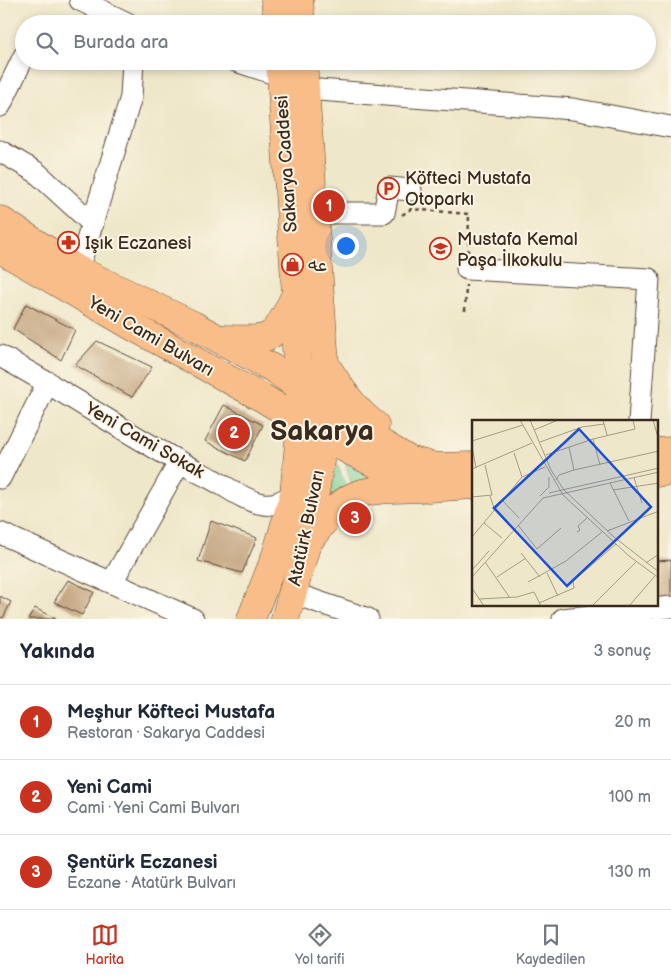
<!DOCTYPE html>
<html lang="tr">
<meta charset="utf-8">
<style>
body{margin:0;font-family:"Balsamiq Sans","Playpen Sans Arabic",sans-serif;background:#f6f6f7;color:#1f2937}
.you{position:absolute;left:345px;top:245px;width:18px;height:18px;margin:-12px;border:4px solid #fff;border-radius:50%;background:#1a73e8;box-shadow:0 0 0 8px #1a73e833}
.badge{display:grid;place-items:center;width:32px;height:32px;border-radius:50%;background:#c8321e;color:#fff;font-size:16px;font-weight:700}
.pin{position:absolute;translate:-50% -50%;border:2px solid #fff;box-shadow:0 1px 5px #0006}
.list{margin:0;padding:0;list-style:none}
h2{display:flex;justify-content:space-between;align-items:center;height:65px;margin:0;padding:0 20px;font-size:21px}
h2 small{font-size:16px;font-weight:400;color:#747a83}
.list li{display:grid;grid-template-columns:32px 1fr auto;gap:15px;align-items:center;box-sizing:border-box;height:75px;padding:0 20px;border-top:1px solid #e0e1e3}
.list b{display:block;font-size:19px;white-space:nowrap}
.list p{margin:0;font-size:16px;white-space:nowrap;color:#747a83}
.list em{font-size:16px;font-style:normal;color:#747a83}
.icon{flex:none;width:28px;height:28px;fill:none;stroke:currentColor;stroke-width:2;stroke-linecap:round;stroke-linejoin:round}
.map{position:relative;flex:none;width:671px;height:619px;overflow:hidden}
.search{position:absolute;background:#fff;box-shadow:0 2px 8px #0003;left:15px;right:15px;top:15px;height:55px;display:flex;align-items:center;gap:12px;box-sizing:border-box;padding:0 18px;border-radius:28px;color:#747a83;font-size:19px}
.sheet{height:290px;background:#fff}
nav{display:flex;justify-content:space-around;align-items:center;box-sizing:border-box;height:70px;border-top:1px solid #e0e1e3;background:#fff;font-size:14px;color:#747a83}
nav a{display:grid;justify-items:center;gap:2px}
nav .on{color:#c8321e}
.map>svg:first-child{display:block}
.green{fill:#75cb8f;stroke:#587a56}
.building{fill:#c3a47f}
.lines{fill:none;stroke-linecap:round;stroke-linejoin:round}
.minor-casing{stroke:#564638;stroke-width:23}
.major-casing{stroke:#564638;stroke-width:29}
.path{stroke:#564638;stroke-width:2.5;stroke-dasharray:4 4;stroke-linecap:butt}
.minor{stroke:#fff;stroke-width:21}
.major{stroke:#f8bd89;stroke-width:28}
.labels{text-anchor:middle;stroke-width:4;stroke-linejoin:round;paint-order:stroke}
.street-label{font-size:18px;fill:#3b2a1e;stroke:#fcf5e5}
.poi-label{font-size:18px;fill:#3b2a1e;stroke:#fcf5e5;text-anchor:start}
.town-label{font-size:28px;font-weight:bold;fill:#3b2a1e;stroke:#fcf5e5}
.inset-road{fill:none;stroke:#a69b85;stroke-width:1}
.view{fill:#1d4ed8;fill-opacity:0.15;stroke:#1d4ed8;stroke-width:2.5}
.inset-edge{fill:none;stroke:#3b2a1e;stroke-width:2.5}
</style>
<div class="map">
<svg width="671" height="619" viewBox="0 0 671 619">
<rect width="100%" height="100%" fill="#fcf5e5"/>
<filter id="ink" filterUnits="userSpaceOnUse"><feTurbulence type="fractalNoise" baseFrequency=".02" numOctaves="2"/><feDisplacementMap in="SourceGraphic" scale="10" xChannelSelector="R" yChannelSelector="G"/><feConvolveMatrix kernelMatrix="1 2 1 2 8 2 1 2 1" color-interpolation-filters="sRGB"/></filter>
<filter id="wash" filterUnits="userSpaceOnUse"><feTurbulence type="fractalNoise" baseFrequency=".0096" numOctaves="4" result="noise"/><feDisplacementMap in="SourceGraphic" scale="20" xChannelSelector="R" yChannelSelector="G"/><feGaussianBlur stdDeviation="1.12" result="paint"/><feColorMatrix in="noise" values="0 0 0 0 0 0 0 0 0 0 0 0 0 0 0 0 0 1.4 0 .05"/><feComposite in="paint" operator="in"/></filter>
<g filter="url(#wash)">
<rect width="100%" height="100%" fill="#eee7c9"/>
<g class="green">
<polygon points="346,461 390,481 352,487 346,467"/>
<polygon points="329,465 338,466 347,488 323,500"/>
</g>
<g id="blocks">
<g class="building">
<polygon points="26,304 75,330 61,360 13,329"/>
<polygon points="97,341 152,367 132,397 75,365"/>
<polygon points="224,405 263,425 245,461 205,441"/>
<polygon points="211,521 257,538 242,573 198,561"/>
<polygon points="671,560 671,600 657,601 657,561"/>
<polygon points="68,580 94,592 82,615 54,602"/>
<polygon points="0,596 11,602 3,618 0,617"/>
<polygon points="35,608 56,619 28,619"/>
</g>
</g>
</g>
<g filter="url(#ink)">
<use href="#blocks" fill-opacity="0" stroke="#564638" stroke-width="1"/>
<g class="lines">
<defs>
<g id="minor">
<polyline points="80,0 129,24"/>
<polyline points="236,61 281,76"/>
<polyline points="305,89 573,109 671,127"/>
<polyline points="0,106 24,56"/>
<polyline points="0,151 36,172 93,224"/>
<polyline points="315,213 384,213 389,188 411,190"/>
<polyline points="467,269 649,279 639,422"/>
<polyline points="78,270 131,97 133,61"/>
<path d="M 0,356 C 71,394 136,441 208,477 C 225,485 244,501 263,504 C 275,506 284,500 294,494"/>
<polyline points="0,478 48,382"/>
<polyline points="0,533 193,619"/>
<polyline points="112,582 179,463"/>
<polyline points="292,593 368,619"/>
<polyline points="563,619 671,607"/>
</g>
<g id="major">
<polyline points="275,0 278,24"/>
<polyline points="299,0 301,24"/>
<polyline points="0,220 78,270 193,325 274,369 361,431 409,460 436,467 473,466"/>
<polyline points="0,249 130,325 266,400 350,451 400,476 428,488 473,485"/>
<path d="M 222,339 C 272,339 271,345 294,298"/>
<path d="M 325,364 C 339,386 354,410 375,425"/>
<polyline points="657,452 671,451"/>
<polyline points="657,473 671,471"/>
<path d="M 308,542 C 348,488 356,490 421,488"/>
<polyline points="251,619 276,555 294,494 301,423 296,347 296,294 280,61"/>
<polyline points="285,619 307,543 324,436 325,364 303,61"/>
</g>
</defs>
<use href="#minor" class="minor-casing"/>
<use href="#major" class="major-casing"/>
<g class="path">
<polyline points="402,215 411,209 469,214 468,252"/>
<polyline points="465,311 466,285"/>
</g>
<use href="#minor" class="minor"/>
<use href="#major" class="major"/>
</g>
</g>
<defs>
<symbol id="parking-ring" viewBox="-11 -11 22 22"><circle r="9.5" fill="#fcf5e5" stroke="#c8321e" stroke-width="1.5"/><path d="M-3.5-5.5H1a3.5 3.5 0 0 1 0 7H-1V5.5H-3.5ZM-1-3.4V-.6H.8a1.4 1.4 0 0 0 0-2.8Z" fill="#c8321e"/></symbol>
<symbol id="pharmacy-ring" viewBox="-11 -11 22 22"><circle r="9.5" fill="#fcf5e5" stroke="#c8321e" stroke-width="1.5"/><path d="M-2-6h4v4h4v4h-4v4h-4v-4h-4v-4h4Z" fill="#c8321e"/></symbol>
<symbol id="school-ring" viewBox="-11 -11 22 22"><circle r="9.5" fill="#fcf5e5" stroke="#c8321e" stroke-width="1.5"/><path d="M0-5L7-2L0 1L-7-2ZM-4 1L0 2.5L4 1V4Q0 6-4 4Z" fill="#c8321e"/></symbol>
<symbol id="shop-ring" viewBox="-11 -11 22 22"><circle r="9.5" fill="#fcf5e5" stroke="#c8321e" stroke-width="1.5"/><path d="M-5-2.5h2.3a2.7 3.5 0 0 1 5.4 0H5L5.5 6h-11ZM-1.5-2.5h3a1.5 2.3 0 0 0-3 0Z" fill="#c8321e"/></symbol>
</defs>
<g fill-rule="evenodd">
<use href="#parking-ring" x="376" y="176" width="25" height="25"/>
<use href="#pharmacy-ring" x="56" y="230" width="25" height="25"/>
<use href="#school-ring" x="428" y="236" width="25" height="25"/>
<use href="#shop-ring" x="280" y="252" width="25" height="25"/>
</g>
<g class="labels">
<g class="street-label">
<text transform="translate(286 164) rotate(-94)" y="6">Sakarya Caddesi</text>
<text transform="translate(151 336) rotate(30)" y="6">Yeni Cami Bulvarı</text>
<text transform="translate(145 440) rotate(30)" y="6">Yeni Cami Sokak</text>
<text transform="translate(306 528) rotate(-78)" y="6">Atatürk Bulvarı</text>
</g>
<g class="poi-label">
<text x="405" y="184">Köfteci Mustafa<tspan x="405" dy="21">Otoparkı</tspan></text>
<text x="457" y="245">Mustafa Kemal<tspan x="457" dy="21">Paşa İlkokulu</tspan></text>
<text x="85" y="249">Işık Eczanesi</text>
<text x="308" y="271">عه</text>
</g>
<g class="town-label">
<text x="322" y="440">Sakarya</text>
</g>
</g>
<g transform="translate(472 420)">
<rect width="186" height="186" fill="#eee7c9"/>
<path class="inset-road" d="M 48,0 L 91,75 L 157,136 L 187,158M 58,0 L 79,50 L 92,70 L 142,117 L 187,152M 131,0 L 135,15M 181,0 L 187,21M 62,10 L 86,0M 0,21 L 51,5M 68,22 L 110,7 L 132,4M 0,26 L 4,48M 97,27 L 102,50M 74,35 L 121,19M 128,45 L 121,19 L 163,9 L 161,0M 0,49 L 60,23M 50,57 L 73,47M 162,58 L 170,83M 84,60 L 87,55 L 102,50 L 187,31M 138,63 L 157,101M 141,70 L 187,63M 77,73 L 187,48M 18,76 L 23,91M 68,76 L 77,67 L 77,57M 0,77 L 20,75 L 13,45M 31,81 L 47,98M 12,103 L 30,118M 46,105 L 65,129 L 89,108M 135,111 L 187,91M 105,112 L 108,110 L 106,106 L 115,98M 0,117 L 50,57 L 42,33M 49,133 L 68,157M 13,142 L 38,178M 174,143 L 187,134M 0,150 L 17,131M 75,153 L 86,176M 0,157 L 71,78 L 187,52M 25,157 L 54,138M 56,162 L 94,141 L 130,112M 0,168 L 12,186M 7,179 L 45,177 L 62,172 L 69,186M 67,183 L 102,168 L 101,161 L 144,124M 120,186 L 164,142M 157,186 L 183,156"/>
<path class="view" d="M 107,9 L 179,87 L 95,166 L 22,88 Z"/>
<rect width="186" height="186" class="inset-edge"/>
</g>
</svg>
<div class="you"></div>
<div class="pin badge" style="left:329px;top:206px">1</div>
<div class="pin badge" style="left:234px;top:433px">2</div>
<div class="pin badge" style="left:355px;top:518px">3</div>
<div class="search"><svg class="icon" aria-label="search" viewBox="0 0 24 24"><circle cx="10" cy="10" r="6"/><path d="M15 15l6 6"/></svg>Burada ara</div>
</div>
<section class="sheet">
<h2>Yakında<small>3 sonuç</small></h2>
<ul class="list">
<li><span class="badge">1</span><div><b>Meşhur Köfteci Mustafa</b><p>Restoran · Sakarya Caddesi</p></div><em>20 m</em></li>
<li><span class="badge">2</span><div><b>Yeni Cami</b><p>Cami · Yeni Cami Bulvarı</p></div><em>100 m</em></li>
<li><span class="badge">3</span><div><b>Şentürk Eczanesi</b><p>Eczane · Atatürk Bulvarı</p></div><em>130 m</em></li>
</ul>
</section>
<nav>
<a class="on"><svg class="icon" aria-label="map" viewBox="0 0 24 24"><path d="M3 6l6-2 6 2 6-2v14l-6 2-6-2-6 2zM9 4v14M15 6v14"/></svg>Harita</a>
<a><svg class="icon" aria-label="directions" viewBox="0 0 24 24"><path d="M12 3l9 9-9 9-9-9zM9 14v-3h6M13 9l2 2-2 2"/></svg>Yol tarifi</a>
<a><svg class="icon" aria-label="saved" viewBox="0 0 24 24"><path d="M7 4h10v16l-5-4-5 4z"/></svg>Kaydedilen</a>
</nav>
